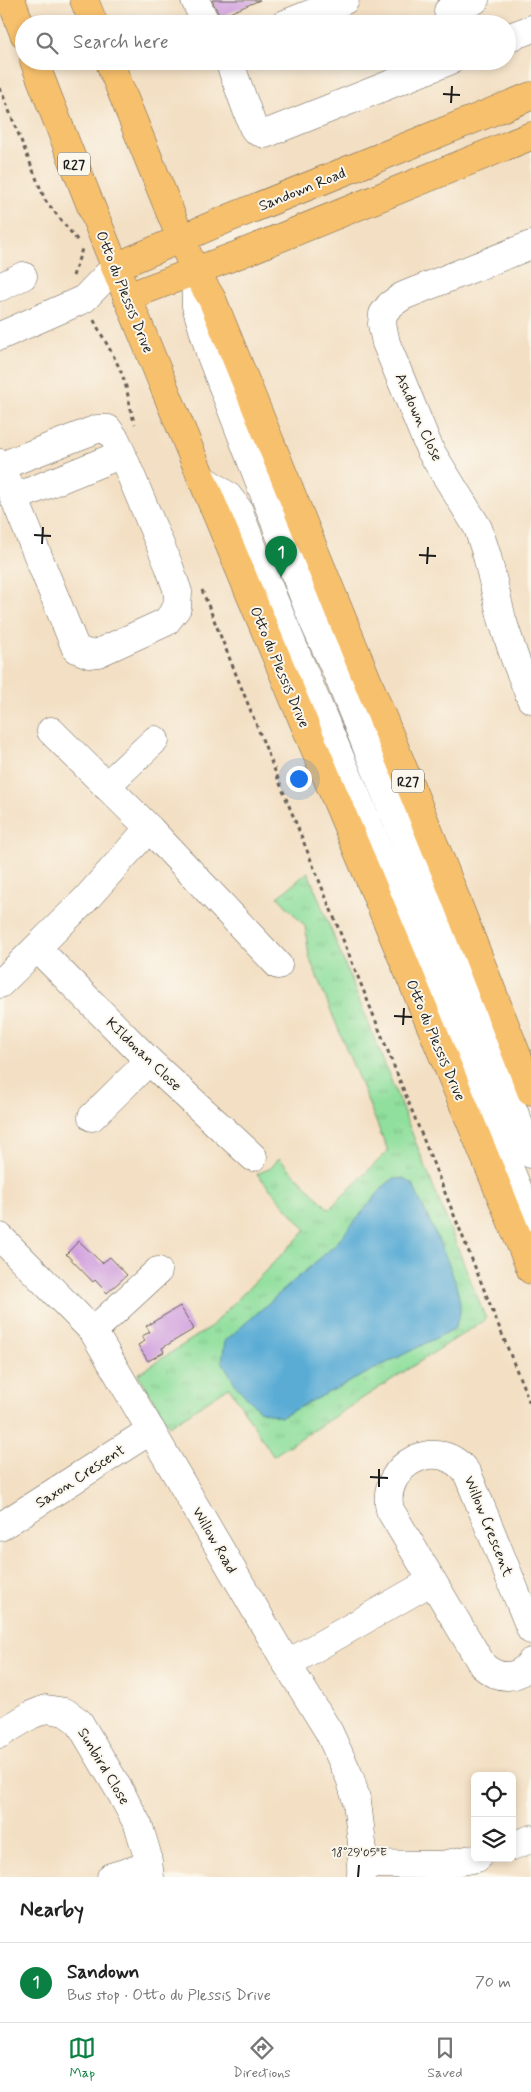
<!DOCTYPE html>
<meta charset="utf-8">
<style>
body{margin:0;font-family:Mynerve,sans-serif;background:#f2f2f2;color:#222}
.controls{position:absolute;right:15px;bottom:15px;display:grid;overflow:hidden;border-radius:8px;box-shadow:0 2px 8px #0003}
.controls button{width:45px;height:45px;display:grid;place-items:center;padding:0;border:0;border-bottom:1px solid #e0e0e0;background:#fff;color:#222;font:25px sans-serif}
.you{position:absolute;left:298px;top:778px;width:18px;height:18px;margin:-12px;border:4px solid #fff;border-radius:50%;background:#1a73e8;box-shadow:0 0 0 8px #1a73e833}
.badge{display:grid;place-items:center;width:32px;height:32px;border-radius:50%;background:#0b8043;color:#fff;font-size:16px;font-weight:700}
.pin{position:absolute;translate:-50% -41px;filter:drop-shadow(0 1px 2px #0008)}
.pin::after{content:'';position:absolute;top:26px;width:18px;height:15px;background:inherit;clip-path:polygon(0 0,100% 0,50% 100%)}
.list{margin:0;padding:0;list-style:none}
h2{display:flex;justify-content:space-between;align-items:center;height:65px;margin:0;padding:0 20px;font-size:21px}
h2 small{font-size:16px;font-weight:400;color:#767676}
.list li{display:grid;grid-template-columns:32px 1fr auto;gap:15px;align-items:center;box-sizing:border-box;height:80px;padding:0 20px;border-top:1px solid #e0e0e0}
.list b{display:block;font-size:19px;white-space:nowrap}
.list p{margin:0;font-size:16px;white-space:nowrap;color:#767676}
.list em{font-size:16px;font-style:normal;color:#767676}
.icon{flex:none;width:28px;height:28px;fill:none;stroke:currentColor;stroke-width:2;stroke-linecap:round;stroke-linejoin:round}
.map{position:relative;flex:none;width:531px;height:1877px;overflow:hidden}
.search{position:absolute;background:#fff;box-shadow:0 2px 8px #0003;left:15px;right:15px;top:15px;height:55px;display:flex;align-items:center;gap:12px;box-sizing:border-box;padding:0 18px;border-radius:28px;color:#767676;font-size:19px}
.sheet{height:145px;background:#fff}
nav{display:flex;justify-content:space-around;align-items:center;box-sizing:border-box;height:70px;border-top:1px solid #e0e0e0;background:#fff;font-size:14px;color:#767676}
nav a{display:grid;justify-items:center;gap:2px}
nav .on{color:#0b8043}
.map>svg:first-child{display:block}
.grass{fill:url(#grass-tufts);stroke:#567e5c}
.water{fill:#5aacd5;stroke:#3b6478}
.building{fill:#ce9ade}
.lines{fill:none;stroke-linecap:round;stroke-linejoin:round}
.minor-casing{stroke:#676056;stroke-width:29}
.major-casing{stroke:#676056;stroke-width:29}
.path{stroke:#676056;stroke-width:3;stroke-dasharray:4 4;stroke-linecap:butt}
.minor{stroke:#fff;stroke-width:28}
.major{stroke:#f7c06c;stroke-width:28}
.ticks{fill:none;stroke:#1c1c1c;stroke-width:2}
.labels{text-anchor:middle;stroke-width:4;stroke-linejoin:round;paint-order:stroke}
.shield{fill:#fbf7ec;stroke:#5f5e5a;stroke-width:1}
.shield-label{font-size:14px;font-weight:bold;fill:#1c1c1c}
.street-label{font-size:15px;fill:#1c1c1c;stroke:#fbf7ec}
.ticks-label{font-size:12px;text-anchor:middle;fill:#1c1c1c;stroke:#fbf7ec;stroke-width:4;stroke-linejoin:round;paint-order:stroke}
</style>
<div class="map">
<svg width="531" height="1877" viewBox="0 0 531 1877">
<defs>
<pattern id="grass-tufts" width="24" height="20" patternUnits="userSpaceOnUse" patternTransform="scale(1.25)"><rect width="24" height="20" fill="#90df9d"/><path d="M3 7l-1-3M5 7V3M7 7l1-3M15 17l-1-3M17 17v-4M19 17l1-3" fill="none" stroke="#7cbf87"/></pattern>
</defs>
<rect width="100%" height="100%" fill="#fbf7ec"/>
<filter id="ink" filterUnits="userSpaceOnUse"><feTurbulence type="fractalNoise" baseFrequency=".02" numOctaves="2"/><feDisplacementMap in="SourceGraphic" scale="10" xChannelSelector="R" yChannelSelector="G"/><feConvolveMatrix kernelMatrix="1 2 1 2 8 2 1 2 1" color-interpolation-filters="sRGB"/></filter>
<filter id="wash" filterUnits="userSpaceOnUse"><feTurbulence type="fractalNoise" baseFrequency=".0096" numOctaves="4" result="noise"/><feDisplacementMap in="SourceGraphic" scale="20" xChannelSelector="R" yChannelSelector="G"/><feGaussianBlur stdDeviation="1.12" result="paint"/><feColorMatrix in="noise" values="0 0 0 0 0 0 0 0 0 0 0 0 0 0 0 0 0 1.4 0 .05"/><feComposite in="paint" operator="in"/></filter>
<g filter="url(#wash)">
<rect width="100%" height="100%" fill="#f3dfc3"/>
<polygon class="grass" points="308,872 486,1319 273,1456 229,1387 169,1426 138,1374 209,1328 306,1230 257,1174 271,1168 279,1158 329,1209 388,1151 309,957 305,926 278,897"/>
<path class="water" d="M 404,1178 L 413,1185 C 425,1213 463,1284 460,1311 C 460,1317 456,1324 454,1329 L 280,1417 L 259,1410 L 237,1387 L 222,1361 L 225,1341 L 335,1245 L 384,1186 L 393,1179 Z"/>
<g id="blocks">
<g class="building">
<polygon points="212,0 260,0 220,17"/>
<polygon points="79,1241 102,1263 110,1257 127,1275 107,1293 95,1280 93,1282 66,1254"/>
<polygon points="180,1306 194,1329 162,1348 164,1352 148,1361 138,1345 145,1341 142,1336 150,1332 146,1326"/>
</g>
</g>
</g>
<g filter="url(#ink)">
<use href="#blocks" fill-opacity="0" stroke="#676056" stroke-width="1"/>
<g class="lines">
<defs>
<g id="minor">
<polyline points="195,0 206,24"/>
<polyline points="448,11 475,0"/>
<polyline points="285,24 345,0"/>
<polyline points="507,38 531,29"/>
<polyline points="229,61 253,127 256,131 265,134 449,61"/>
<polyline points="531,245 403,296 390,305 383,314 382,324 386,343 430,450 478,528 487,556 502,619 515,659 531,699"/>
<polyline points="195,271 196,306 211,356 312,618 337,673 531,1154"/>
<polyline points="0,287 23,276"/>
<polyline points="0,336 84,299 115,267"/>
<polyline points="0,463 76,649 89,654 98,653 166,622 177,608 178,592 169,566 116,440 108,429 97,429 1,466"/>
<path d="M 201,478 L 228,496 L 238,509 C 273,603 314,695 353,788 C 413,932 472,1076 531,1221"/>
<polyline points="14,498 122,454"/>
<polyline points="51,731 149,828 278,965"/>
<polyline points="106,786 155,740"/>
<polyline points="37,948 149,1061 253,1157"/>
<polyline points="0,984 86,899 149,828"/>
<polyline points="92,1117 149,1061"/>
<polyline points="0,1237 93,1331 287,1664 329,1732 350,1778 357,1802 362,1843 361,1877"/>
<polyline points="93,1331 158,1271"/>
<polyline points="0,1527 151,1430"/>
<path d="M 531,1630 L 468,1475 C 441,1432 379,1464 390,1510 L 483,1666 C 499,1680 518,1680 531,1662"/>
<polyline points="287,1664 432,1581"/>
<polyline points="0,1734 31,1715 46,1709 65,1712 79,1722 121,1793 139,1827 147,1854 150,1877"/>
<polyline points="512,1846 531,1839"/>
<polyline points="361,1864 442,1865 477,1858"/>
<polyline points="111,1877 148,1866"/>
</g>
<g id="major">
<polyline points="11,0 24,34"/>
<polyline points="84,0 94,24"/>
<path d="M 34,61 C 191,468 368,866 531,1270"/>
<polyline points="109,61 181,239 195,271 212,299 443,866 531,1091"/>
<polyline points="115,267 227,219 531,96"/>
<polyline points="127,297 240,254 531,136"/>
</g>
</defs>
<use href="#minor" class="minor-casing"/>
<use href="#major" class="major-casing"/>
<g class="path">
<polyline points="0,88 45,200 78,241"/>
<polyline points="73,276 82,249"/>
<path d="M 94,320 C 104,341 118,360 125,383 C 129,397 130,411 135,424"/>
<polyline points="202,590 531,1406"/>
</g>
<use href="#minor" class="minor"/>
<use href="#major" class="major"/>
</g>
</g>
<path class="ticks" d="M 443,94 L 460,95M 451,103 L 452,86M 34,535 L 51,536M 42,544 L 43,527M 419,555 L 436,556M 427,564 L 428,547M 394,1016 L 412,1017M 403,1025 L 404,1008M 370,1477 L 388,1478M 379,1487 L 379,1469M 358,1877 L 359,1865"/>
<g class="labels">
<g class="shield">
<rect x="58" y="152.5" width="32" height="23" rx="4"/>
<rect x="392" y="769.5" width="32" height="23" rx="4"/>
</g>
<g class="shield-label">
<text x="74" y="169">R27</text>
<text x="408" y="786">R27</text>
</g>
<g class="street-label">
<text transform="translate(302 189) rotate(-22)" y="5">Sandown Road</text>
<text transform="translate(125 292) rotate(68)" y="5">Otto du Plessis Drive</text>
<text transform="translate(419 417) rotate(66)" y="5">Ashdown Close</text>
<text transform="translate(280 667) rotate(67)" y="5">Otto du Plessis Drive</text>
<text transform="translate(436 1040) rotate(67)" y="5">Otto du Plessis Drive</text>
<text transform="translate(144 1054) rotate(44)" y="5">KIldonan Close</text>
<text transform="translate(80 1476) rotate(-33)" y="5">Saxon Crescent</text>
<text transform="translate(489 1526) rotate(68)" y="5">Willow Crescent</text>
<text transform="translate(215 1540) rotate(60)" y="5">Willow Road</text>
<text transform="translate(104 1766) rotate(59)" y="5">Sunbird Close</text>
</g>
</g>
<g class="ticks-label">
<text x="359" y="1856">18°29'05"E</text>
</g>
</svg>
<div class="controls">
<button><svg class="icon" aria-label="locate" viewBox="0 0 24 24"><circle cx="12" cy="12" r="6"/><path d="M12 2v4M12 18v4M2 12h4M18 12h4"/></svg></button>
<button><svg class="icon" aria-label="layers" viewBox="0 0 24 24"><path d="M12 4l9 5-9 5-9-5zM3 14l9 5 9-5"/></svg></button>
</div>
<div class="you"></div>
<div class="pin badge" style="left:281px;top:577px">1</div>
<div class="search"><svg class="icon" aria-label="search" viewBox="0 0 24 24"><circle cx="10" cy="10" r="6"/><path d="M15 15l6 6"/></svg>Search here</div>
</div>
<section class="sheet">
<h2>Nearby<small></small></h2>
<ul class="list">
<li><span class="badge">1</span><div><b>Sandown</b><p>Bus stop · Otto du Plessis Drive</p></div><em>70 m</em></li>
</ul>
</section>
<nav>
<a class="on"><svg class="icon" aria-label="map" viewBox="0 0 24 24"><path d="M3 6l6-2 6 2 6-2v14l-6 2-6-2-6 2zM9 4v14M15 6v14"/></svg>Map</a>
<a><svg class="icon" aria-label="directions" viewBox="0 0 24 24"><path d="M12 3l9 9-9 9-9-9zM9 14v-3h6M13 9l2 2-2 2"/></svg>Directions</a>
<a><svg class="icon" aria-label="saved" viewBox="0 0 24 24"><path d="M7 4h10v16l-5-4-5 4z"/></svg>Saved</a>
</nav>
